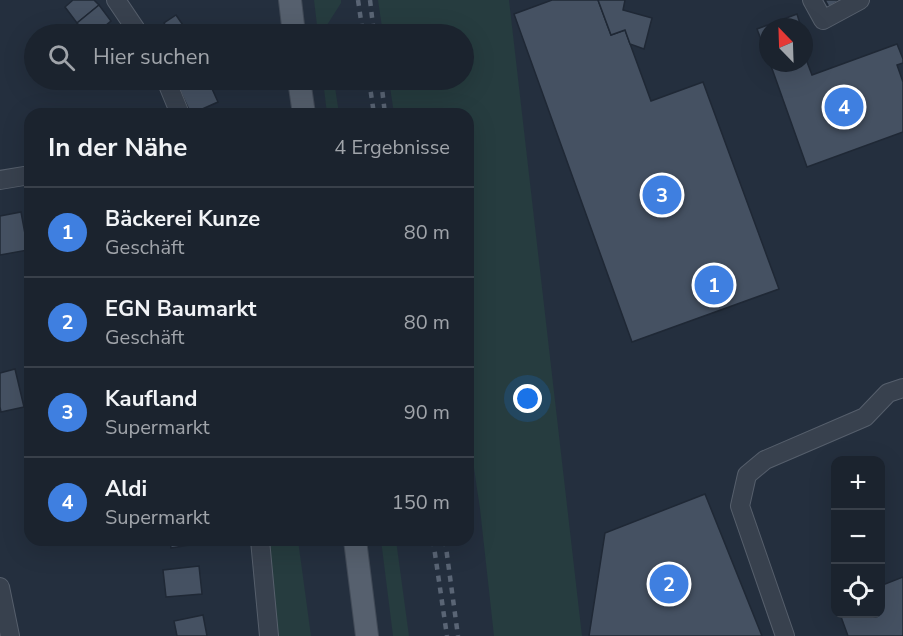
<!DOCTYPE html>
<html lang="de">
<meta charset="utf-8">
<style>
body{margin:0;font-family:"Nunito Sans",sans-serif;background:#282f3a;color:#f1f3f6}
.controls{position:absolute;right:18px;bottom:18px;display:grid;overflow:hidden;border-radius:12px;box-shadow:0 6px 24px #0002}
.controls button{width:54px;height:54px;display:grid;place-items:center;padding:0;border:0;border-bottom:2px solid #39404a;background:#1b232e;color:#f1f3f6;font:30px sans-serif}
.compass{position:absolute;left:759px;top:18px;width:54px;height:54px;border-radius:50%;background:#1b232e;box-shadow:0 6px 24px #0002;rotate:337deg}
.you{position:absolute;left:528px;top:399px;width:21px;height:21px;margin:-15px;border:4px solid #fff;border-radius:50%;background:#1a73e8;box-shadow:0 0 0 9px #1a73e833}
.badge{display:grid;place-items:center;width:39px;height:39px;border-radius:50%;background:#8ab4f8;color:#fff;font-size:20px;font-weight:700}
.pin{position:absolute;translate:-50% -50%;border:3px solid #fff;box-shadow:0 2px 6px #0006}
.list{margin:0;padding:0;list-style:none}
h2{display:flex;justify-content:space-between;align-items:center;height:78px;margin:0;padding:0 24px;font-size:26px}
h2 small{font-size:20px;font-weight:400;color:#a0a4aa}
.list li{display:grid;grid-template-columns:39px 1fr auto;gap:18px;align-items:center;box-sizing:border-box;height:90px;padding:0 24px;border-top:2px solid #39404a}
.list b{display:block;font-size:22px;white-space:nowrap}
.list p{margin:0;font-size:20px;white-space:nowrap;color:#a0a4aa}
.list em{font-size:20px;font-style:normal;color:#a0a4aa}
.icon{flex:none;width:33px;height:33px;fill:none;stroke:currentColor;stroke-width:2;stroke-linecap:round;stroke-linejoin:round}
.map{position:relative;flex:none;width:903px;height:636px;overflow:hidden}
.search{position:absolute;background:#1b232e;box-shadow:0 6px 24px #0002;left:24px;top:24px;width:450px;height:66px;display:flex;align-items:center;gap:15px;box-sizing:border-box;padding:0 21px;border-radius:33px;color:#a0a4aa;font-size:22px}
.panel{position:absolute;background:#1b232e;box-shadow:0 6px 24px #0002;left:24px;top:108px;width:450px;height:438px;border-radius:18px}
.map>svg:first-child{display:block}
.green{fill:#263c3f}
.building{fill:#455162;stroke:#1f2835;stroke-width:1.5}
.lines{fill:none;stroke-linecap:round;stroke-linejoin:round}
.minor-casing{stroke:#565f6c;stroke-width:20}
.major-casing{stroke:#414a57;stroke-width:24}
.minor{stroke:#38414e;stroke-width:18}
.major{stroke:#56606e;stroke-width:22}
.rail{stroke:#5a6575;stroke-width:4.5;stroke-dasharray:6 6;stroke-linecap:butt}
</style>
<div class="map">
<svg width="903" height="636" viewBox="0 0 903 636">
<rect width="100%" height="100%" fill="#242f3e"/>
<g class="green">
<polygon points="314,0 341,0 341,3 327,25 328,34 318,34"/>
<polygon points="378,0 509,0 582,636 494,636 480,509 468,428 468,114 394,114 389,80 464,80 464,34 383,34"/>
<polygon points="323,80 334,80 339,114 327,114"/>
<polygon points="260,540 298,540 311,636 268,636"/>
<polygon points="381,540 396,540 409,636 393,636"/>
</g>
<g class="building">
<polygon points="73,0 94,0 99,5 77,23 65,7"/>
<polygon points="552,0 598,0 611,35 625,30 651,101 703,82 779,289 632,342 514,14"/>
<polygon points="598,0 625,0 623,10 652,18 644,49 630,44 625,30 611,35"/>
<polygon points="825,0 840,0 829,7"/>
<polygon points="99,5 111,21 95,34 87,34 77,23"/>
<polygon points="797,14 801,27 768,27 768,58 757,29"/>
<polygon points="176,15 189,34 171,34 164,23"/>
<polygon points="897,44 903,59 903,63 897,65 903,82 903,132 807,167 770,63 804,63 804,54 812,75"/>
<polygon points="175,80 208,80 218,102 191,114"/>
<polygon points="21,212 28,250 0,255 0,216"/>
<polygon points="15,369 24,407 1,412 0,407 0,373"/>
<polygon points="705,494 762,636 589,636 605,533"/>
<polygon points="170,540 196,540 196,544 171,548"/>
<polygon points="199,566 202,594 166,597 163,570"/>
<polygon points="903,577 903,636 848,636 840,614 880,614 880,586"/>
<polygon points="203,615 207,636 177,636 174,621"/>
</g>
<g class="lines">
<defs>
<g id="minor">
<polyline points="116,0 139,34"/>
<polyline points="812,0 823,20 860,0"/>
<polyline points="166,80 180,114"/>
<polyline points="0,180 30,175"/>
<polyline points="260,540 269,636"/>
<polyline points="0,587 10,636"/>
<polyline points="785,636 740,506 747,475 765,460 865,417 888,393 903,388"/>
</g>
<g id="major">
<polyline points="290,0 294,34"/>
<polyline points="299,80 304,114"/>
<polyline points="355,540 367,636"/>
</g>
</defs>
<use href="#minor" class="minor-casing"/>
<use href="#major" class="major-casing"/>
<use href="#minor" class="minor"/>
<use href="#major" class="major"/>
<g class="rail">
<polyline points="358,0 363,34"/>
<polyline points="370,0 374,34"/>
<polyline points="369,80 374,114"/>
<polyline points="381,80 385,114"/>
<polyline points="433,540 447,636"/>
<polyline points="445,540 458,636"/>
</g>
</g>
</svg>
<div class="controls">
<button>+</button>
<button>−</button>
<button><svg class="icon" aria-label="locate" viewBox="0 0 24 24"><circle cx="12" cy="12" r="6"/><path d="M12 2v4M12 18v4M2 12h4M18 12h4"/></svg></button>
</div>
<svg class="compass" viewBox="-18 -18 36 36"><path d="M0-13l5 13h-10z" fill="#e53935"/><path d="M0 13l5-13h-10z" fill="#a0a4aa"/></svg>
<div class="you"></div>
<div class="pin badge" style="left:714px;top:285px;background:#3f7fe0">1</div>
<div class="pin badge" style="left:669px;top:584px;background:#3f7fe0">2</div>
<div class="pin badge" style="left:662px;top:195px;background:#3f7fe0">3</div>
<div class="pin badge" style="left:844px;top:107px;background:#3f7fe0">4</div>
<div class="search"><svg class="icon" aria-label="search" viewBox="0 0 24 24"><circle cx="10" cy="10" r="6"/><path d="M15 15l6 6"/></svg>Hier suchen</div>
<section class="panel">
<h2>In der Nähe<small>4 Ergebnisse</small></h2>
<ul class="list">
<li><span class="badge" style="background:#3f7fe0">1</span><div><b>Bäckerei Kunze</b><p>Geschäft</p></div><em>80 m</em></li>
<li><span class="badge" style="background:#3f7fe0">2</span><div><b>EGN Baumarkt</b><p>Geschäft</p></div><em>80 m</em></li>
<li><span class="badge" style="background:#3f7fe0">3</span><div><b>Kaufland</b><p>Supermarkt</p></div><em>90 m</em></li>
<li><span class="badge" style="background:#3f7fe0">4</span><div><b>Aldi</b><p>Supermarkt</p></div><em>150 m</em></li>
</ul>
</section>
</div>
